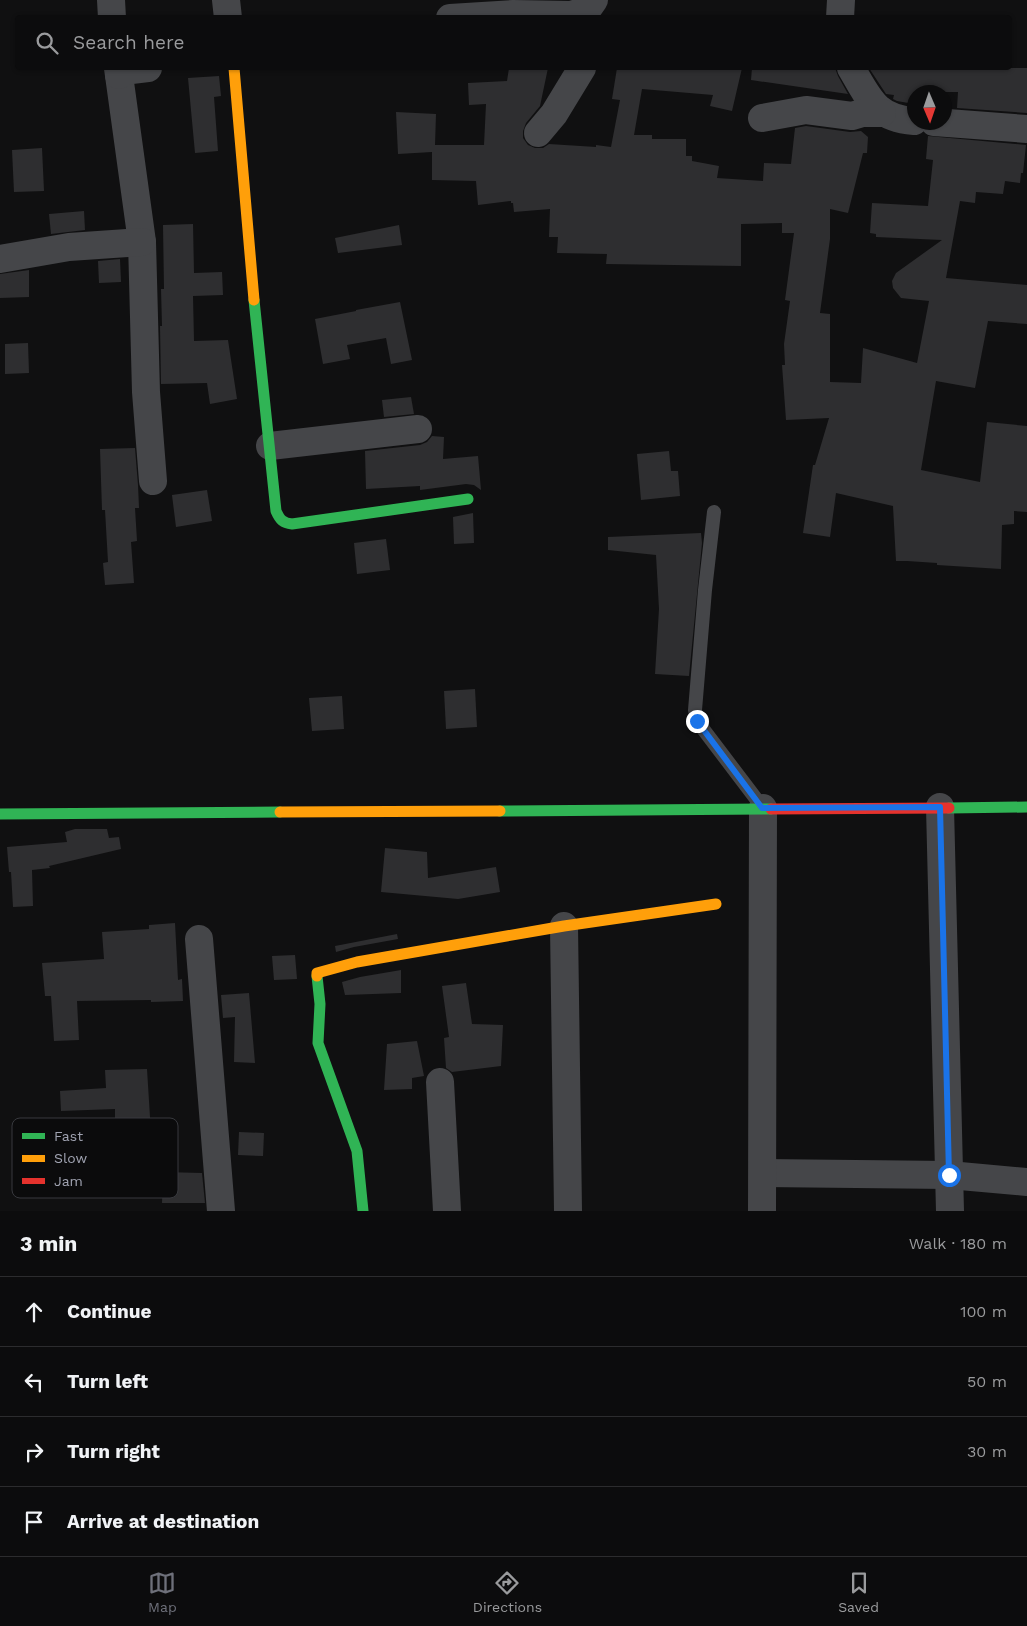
<!DOCTYPE html>
<meta charset="utf-8">
<style>
body{margin:0;font-family:"Work Sans",sans-serif;background:#1a1a1b;color:#f1f3f6}
.compass{position:absolute;left:907px;top:85px;width:45px;height:45px;border-radius:50%;background:#0c0c0d;box-shadow:0 1px 4px #0004;rotate:178deg}
.stop{position:absolute;width:15px;height:15px;margin:-11px;border:4px solid #1a73e8;border-radius:50%;background:#fff}
.stop.end{background:#1a73e8;border-color:#fff;box-shadow:0 1px 5px #0008}
.list{margin:0;padding:0;list-style:none}
h2{display:flex;justify-content:space-between;align-items:center;height:65px;margin:0;padding:0 20px;font-size:21px}
h2 small{font-size:16px;font-weight:400;color:#9a9b9d}
.list li{display:grid;grid-template-columns:32px 1fr auto;gap:15px;align-items:center;box-sizing:border-box;height:70px;padding:0 20px;border-top:1px solid #2c2c2e}
.list b{display:block;font-size:19px;white-space:nowrap}
.list em{font-size:16px;font-style:normal;color:#9a9b9d}
.icon{flex:none;width:28px;height:28px;fill:none;stroke:currentColor;stroke-width:2;stroke-linecap:round;stroke-linejoin:round}
.map{position:relative;flex:none;width:1027px;height:1211px;overflow:hidden}
.search{position:absolute;background:#0c0c0d;box-shadow:0 1px 4px #0004;left:15px;right:15px;top:15px;height:55px;display:flex;align-items:center;gap:12px;box-sizing:border-box;padding:0 18px;border-radius:5px;color:#9a9b9d;font-size:19px}
.sheet{height:345px;background:#0c0c0d}
nav{display:flex;justify-content:space-around;align-items:center;box-sizing:border-box;height:70px;border-top:1px solid #2c2c2e;background:#0c0c0d;font-size:14px;color:#9a9b9d}
nav a{display:grid;justify-items:center;gap:2px}
nav .on{color:#6e707a}
.map>svg:first-child{display:block}
.building{fill:#2e2e30}
.lines{fill:none;stroke-linecap:round;stroke-linejoin:round}
.lane{stroke:#454649;stroke-width:14}
.street{stroke:#454649;stroke-width:28}
.fast{stroke:#30b455;stroke-width:11}
.slow{stroke:#ff9f0a;stroke-width:11}
.jam{stroke:#e5322d;stroke-width:11}
.route{stroke:#1a73e8;stroke-width:6}
.key{fill:#0b0b0c;stroke:#38393e;stroke-width:1}
.key-label{font-size:14px;fill:#a1a4b2}
</style>
<div class="map">
<svg width="1027" height="1211" viewBox="0 0 1027 1211">
<rect width="100%" height="100%" fill="#101011"/>
<g class="building">
<polygon points="509,68 548,68 540,106 526,123 523,131 523,138 528,145 535,148 543,148 549,144 596,147 596,145 611,147 620,100 612,99 617,68 742,68 732,111 710,106 713,95 642,89 634,135 652,135 652,139 686,139 686,156 692,156 692,161 719,166 717,178 763,181 764,163 791,164 795,128 806,126 850,132 861,131 868,137 867,153 863,153 848,213 830,209 830,239 820,313 830,314 830,382 861,383 863,348 917,363 929,301 901,298 893,288 892,281 896,273 942,240 876,237 876,234 870,233 872,203 928,206 933,160 926,159 928,136 1026,145 1023,173 1021,173 1020,183 1005,181 1003,194 976,192 975,203 960,201 946,278 1027,285 1027,324 988,321 975,388 936,381 921,470 980,482 987,422 1027,426 1027,512 1014,511 1014,524 1002,525 1001,569 937,565 937,563 907,561 896,561 893,506 836,493 830,537 803,533 813,465 815,465 829,418 786,420 782,365 785,365 784,344 790,301 785,300 794,233 782,233 782,223 741,224 741,266 606,264 607,254 557,253 558,237 549,237 550,209 514,212 513,203 511,203 511,201 478,205 476,181 432,180 432,152 398,154 396,112 436,114 435,145 484,145 486,104 469,105 468,83 507,81"/>
<polygon points="752,68 835,68 838,76 848,94 751,80"/>
<polygon points="869,68 1027,68 1027,113 957,108 958,92 914,92 914,104 897,101 893,99 894,95 886,94"/>
<polygon points="219,76 221,96 214,97 218,151 195,153 188,78"/>
<polygon points="42,148 44,191 14,192 12,150"/>
<polygon points="84,211 85,230 51,234 49,214"/>
<polygon points="193,224 194,273 222,272 223,295 193,296 194,341 228,340 237,399 210,404 207,383 161,384 160,326 162,326 161,289 164,289 163,225"/>
<polygon points="399,225 402,245 338,253 335,238"/>
<polygon points="120,259 121,282 99,283 98,261"/>
<polygon points="29,270 29,297 0,298 0,274"/>
<polygon points="400,302 412,360 391,364 386,338 347,345 350,359 323,364 315,319 356,311 356,310"/>
<polygon points="28,343 29,373 5,374 5,344"/>
<polygon points="411,397 414,414 384,417 382,400"/>
<polygon points="432,436 444,437 443,459 478,456 481,490 474,485 466,484 420,490 420,486 366,489 365,451 420,445 427,442"/>
<polygon points="135,448 138,485 139,508 135,508 137,541 131,542 134,583 105,585 103,563 108,562 105,510 102,510 100,449"/>
<polygon points="669,451 671,471 678,471 680,496 641,500 637,454"/>
<polygon points="207,490 212,521 176,527 172,495"/>
<polygon points="473,513 474,543 454,544 453,517"/>
<polygon points="701,533 702,543 689,676 655,674 659,609 656,555 608,550 608,537"/>
<polygon points="386,539 390,570 357,574 354,543"/>
<polygon points="475,689 477,727 446,729 444,691"/>
<polygon points="342,696 344,729 312,731 309,698"/>
<polygon points="75,829 107,829 109,838 119,837 121,849 49,866 50,868 32,870 33,906 13,907 11,872 9,872 7,847 67,842 65,832"/>
<polygon points="385,848 427,852 428,878 496,867 500,892 458,899 381,892"/>
<polygon points="175,923 178,980 182,979 183,1001 151,1002 151,1000 77,1001 79,1040 54,1041 51,996 45,996 42,963 104,959 102,932 149,929 149,925"/>
<polygon points="397,934 398,939 354,947 336,952 335,946"/>
<polygon points="295,955 297,979 274,980 272,956"/>
<polygon points="401,970 401,993 345,995 342,982 360,977"/>
<polygon points="466,983 472,1024 503,1025 501,1066 452,1072 446,1068 444,1038 449,1037 442,986"/>
<polygon points="249,993 255,1063 234,1062 235,1017 223,1018 221,995"/>
<polygon points="417,1041 424,1076 412,1078 412,1089 384,1090 387,1044"/>
<polygon points="147,1069 151,1133 115,1134 115,1109 61,1111 60,1091 106,1088 105,1070"/>
<polygon points="239,1132 264,1133 263,1156 238,1155"/>
<polygon points="163,1172 202,1173 205,1203 162,1203"/>
</g>
<g class="lines">
<polyline class="lane" points="714,512 705,590 695,710 697,721 763,808"/>
<g class="street">
<polyline points="111,0 112,18"/>
<polyline points="226,0 228,18"/>
<polyline points="450,18 513,14 571,15 587,10 594,0"/>
<polyline points="840,18 841,0"/>
<polyline points="118,68 142,242 146,392 153,481"/>
<path d="M 851,68 C 869,98 875,118 914,121"/>
<polyline points="119,75 123,71 148,68"/>
<polyline points="762,118 806,110 852,116 862,113 882,113"/>
<polyline points="934,122 1027,129"/>
<polyline points="538,133 554,114 582,68"/>
<polyline points="0,259 69,247 142,242"/>
<polyline points="270,446 418,429"/>
<polyline points="940,807 950,1211"/>
<polyline points="564,926 568,1211"/>
<polyline points="199,939 221,1211"/>
<polyline points="440,1082 447,1211"/>
<polyline points="763,1173 949,1175 1027,1182"/>
<polyline points="762,1211 763,808"/>
</g>
<g class="fast">
<path d="M 254,300 L 276,511 C 280,520 283,523 292,524 L 468,499"/>
<polyline points="949,808 1027,807"/>
<polyline points="500,811 771,809"/>
<polyline points="0,814 280,812"/>
<polyline points="317,976 320,1004 318,1043 357,1151 363,1211"/>
</g>
<g class="slow">
<polyline points="234,68 254,300"/>
<polyline points="280,812 500,811"/>
<polyline points="317,976 317,973 357,962 564,926 716,904"/>
</g>
<polyline class="jam" points="771,809 949,808"/>
</g>
<g class="lines">
<polyline class="route" points="697,721 762,808 940,807 949,1175"/>
</g>
<rect x="12" y="1118" width="166" height="80" rx="8" class="key"/>
<rect x="22" y="1133" width="23" height="6" fill="#30b455"/>
<rect x="22" y="1155" width="23" height="7" fill="#ff9f0a"/>
<rect x="22" y="1178" width="23" height="6" fill="#e5322d"/>
<g class="key-label">
<text x="54" y="1141">Fast</text>
<text x="54" y="1163">Slow</text>
<text x="54" y="1186">Jam</text>
</g>
</svg>
<svg class="compass" viewBox="-18 -18 36 36"><path d="M0-13l5 13h-10z" fill="#e53935"/><path d="M0 13l5-13h-10z" fill="#9a9b9d"/></svg>
<div class="stop" style="left:949px;top:1175px"></div>
<div class="stop end" style="left:697px;top:721px"></div>
<div class="search"><svg class="icon" aria-label="search" viewBox="0 0 24 24"><circle cx="10" cy="10" r="6"/><path d="M15 15l6 6"/></svg>Search here</div>
</div>
<section class="sheet">
<h2>3 min<small>Walk · 180 m</small></h2>
<ul class="list">
<li><svg class="icon" aria-label="ahead" viewBox="0 0 24 24"><path d="M12 20V5M6 11l6-6 6 6"/></svg><div><b>Continue</b></div><em>100 m</em></li>
<li><svg class="icon" aria-label="left" viewBox="0 0 24 24"><path d="M17 20v-9H6M10 6l-5 5 5 5"/></svg><div><b>Turn left</b></div><em>50 m</em></li>
<li><svg class="icon" aria-label="right" viewBox="0 0 24 24"><path d="M7 20v-9h11M14 6l5 5-5 5"/></svg><div><b>Turn right</b></div><em>30 m</em></li>
<li><svg class="icon" aria-label="arrive" viewBox="0 0 24 24"><path d="M6 21V4h12l-3 4 3 4H6"/></svg><div><b>Arrive at destination</b></div></li>
</ul>
</section>
<nav>
<a class="on"><svg class="icon" aria-label="map" viewBox="0 0 24 24"><path d="M3 6l6-2 6 2 6-2v14l-6 2-6-2-6 2zM9 4v14M15 6v14"/></svg>Map</a>
<a><svg class="icon" aria-label="directions" viewBox="0 0 24 24"><path d="M12 3l9 9-9 9-9-9zM9 14v-3h6M13 9l2 2-2 2"/></svg>Directions</a>
<a><svg class="icon" aria-label="saved" viewBox="0 0 24 24"><path d="M7 4h10v16l-5-4-5 4z"/></svg>Saved</a>
</nav>
